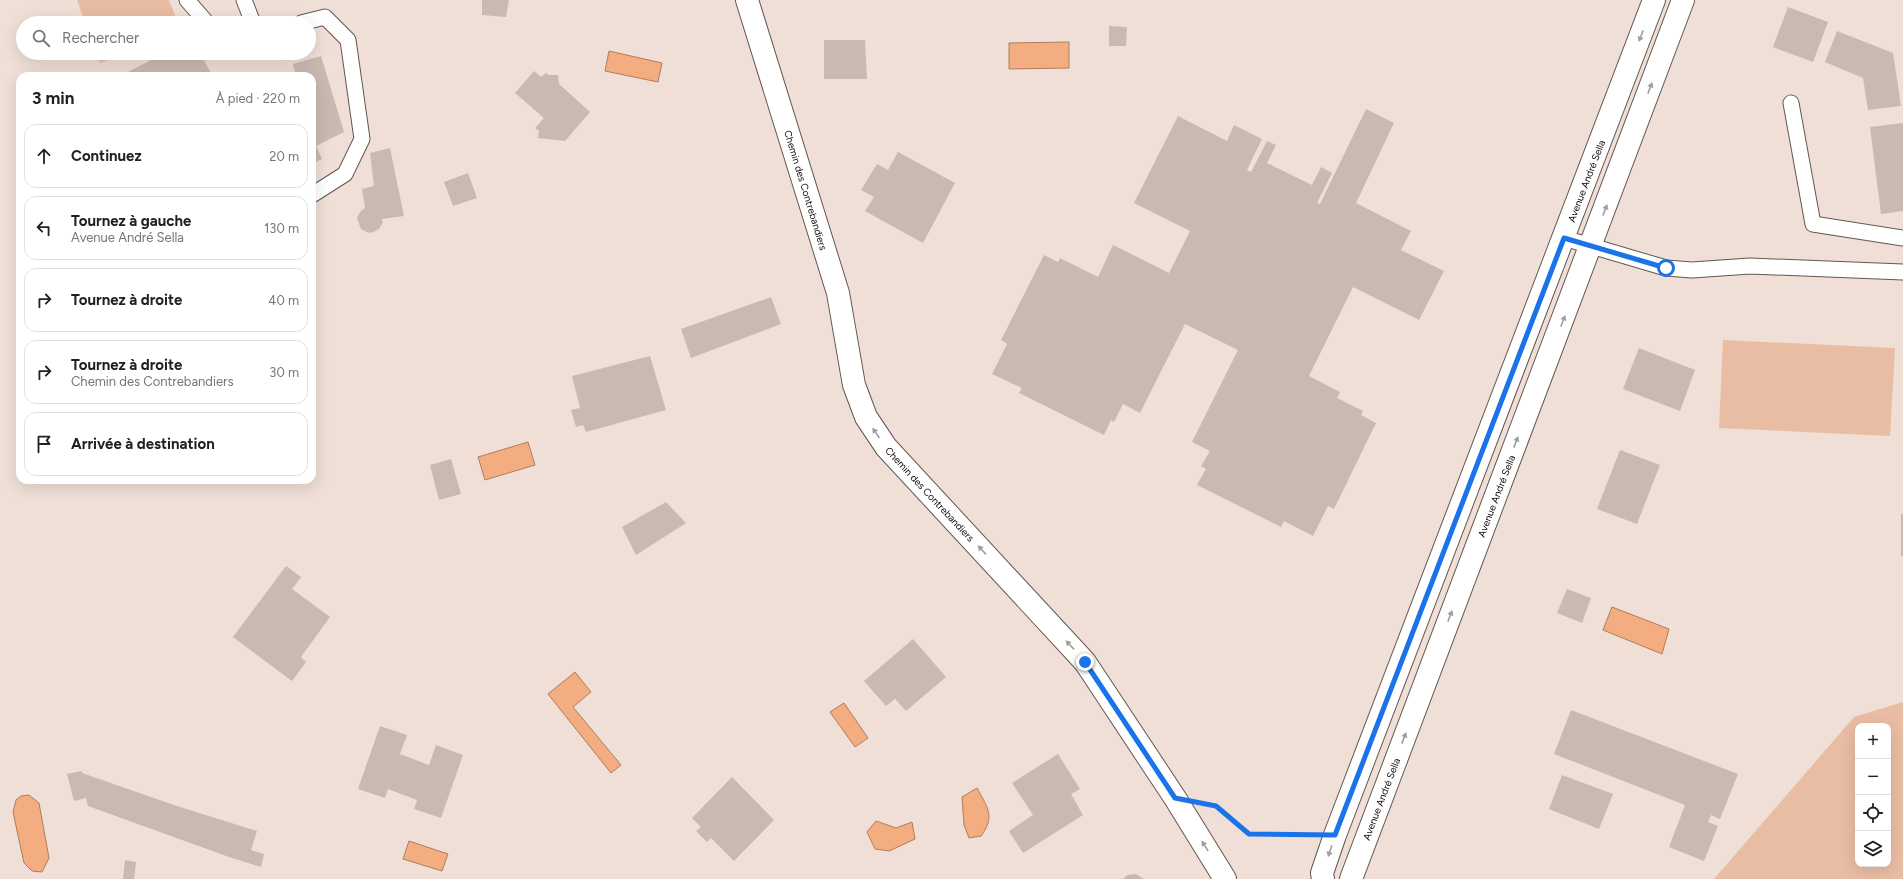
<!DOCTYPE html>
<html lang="fr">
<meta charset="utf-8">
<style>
body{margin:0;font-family:Figtree,sans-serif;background:#f6f6f6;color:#202124}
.controls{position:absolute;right:12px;bottom:12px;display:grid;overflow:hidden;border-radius:8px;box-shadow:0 4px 16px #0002}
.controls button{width:36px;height:36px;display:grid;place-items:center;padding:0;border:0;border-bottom:1px solid #e0e0e0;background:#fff;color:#202124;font:20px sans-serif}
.stop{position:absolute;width:12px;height:12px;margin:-9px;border:3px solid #1a73e8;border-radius:50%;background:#fff}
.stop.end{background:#1a73e8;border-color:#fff;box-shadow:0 1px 4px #0008}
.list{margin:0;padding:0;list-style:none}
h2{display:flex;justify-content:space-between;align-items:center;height:52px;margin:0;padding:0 16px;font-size:17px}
h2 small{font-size:13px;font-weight:400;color:#757577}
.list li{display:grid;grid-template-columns:26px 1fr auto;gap:12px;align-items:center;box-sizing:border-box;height:64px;margin:0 8px 8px;padding:0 8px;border:1px solid #e0e0e0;border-radius:12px}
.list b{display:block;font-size:15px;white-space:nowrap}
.list p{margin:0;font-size:13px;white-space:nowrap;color:#757577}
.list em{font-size:13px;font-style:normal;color:#757577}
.icon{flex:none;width:22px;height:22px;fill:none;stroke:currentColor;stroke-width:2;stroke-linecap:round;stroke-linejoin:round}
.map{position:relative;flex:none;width:1903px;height:879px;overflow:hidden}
.search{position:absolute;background:#fff;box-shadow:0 4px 16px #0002;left:16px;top:16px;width:300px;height:44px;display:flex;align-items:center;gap:10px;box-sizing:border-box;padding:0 14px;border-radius:22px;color:#757577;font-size:15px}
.panel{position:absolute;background:#fff;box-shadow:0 4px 16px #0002;left:16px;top:72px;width:300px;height:412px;border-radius:12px}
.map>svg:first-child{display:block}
.green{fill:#e9bda3;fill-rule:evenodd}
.water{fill:#f3ad81;stroke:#af7d5d}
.building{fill:#c9bab1}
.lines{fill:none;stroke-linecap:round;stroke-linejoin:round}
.lane-casing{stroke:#64574f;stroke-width:17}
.street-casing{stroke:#64574f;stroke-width:24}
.path{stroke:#7f756f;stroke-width:2.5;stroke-dasharray:4 2;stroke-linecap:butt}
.lane{stroke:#fff;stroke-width:15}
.street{stroke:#fff;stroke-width:22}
.oneway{fill:#a09e9d}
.route{stroke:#1a73e8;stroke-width:5}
.labels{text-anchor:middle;stroke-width:3;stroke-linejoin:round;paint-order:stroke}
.street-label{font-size:10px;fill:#110c09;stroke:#fff}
</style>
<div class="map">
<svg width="1903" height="879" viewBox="0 0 1903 879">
<rect width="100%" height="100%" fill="#efdfd6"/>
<g class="green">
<polygon points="77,0 169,0 178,23 85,23"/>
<polygon points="97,53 127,53 100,63"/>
<polygon points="1723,340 1895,348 1890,436 1719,428"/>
<path d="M 1903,702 L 1903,879 L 1714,879 L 1854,717 ZM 1858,726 L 1888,726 L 1888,864 L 1858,864 Z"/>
</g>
<g class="water">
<polygon points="1069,42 1069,68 1009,69 1009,43"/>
<polygon points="609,51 662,63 658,82 605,71"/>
<polygon points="528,442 535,465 485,480 478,457"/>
<polygon points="1612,607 1669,629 1662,654 1603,630"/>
<polygon points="575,672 591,692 573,707 621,765 611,773 548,694"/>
<polygon points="844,703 868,738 855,747 830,712"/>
<path d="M 977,788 C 987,807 996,816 981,836 L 969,838 L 964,825 L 962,797 Z"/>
<polygon points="29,795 39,803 49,858 42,872 32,871 24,863 13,812 16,800 21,796"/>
<polygon points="876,821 896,828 912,822 915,839 889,851 875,849 867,832"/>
<polygon points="409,841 448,854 442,871 403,859"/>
</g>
<g class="building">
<polygon points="482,0 509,0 506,17 482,15"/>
<polygon points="1788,7 1828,22 1813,62 1773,47"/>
<polygon points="1109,26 1127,27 1126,46 1109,46"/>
<polygon points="1837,31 1893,53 1901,106 1868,110 1863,78 1825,62"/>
<polygon points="824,40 865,40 867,79 824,79"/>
<polygon points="165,53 200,53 212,75 120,76"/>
<polygon points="321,56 344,132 316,146 322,159 312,164 312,76 296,76 293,64"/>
<polygon points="534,71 541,77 546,73 549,75 558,75 559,84 590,112 565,141 538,138 539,131 535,128 544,118 515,93"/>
<polygon points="1366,109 1394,123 1356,203 1411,231 1401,250 1444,271 1419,320 1353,287 1309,376 1340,392 1337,398 1363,411 1361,415 1376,423 1334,509 1328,506 1313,536 1284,521 1281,527 1197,485 1206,469 1201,466 1210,451 1192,442 1238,350 1185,324 1140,413 1123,404 1114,422 1111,420 1104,435 1019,393 1022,388 992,374 1007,344 1001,340 1044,255 1058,262 1060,258 1098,277 1113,245 1169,273 1190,231 1134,203 1178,116 1227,141 1234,125 1262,139 1247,170 1251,172 1267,141 1276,145 1267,163 1312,185 1321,167 1332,173 1317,203 1320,204"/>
<polygon points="1903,123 1903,211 1881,214 1870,127"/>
<polygon points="390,148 404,216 382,219 383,222 379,229 371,233 367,232 361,229 357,218 360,212 365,208 362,189 374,186 370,153"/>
<polygon points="898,152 955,183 923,243 865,211 874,197 861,190 877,164 888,170"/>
<polygon points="468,173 477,198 453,206 444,182"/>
<polygon points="771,297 781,324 691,358 681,329"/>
<polygon points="1639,348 1695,370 1680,411 1623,389"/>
<polygon points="650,356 666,410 586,432 583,425 576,427 571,410 580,408 572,376"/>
<polygon points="1620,450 1660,465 1637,524 1597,509"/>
<polygon points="451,459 461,494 439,500 430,465"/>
<polygon points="666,502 686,523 636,555 622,527"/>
<rect x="1901" y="514" width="2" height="42"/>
<polygon points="286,566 301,577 292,589 330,617 301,657 306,662 292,681 233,637"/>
<polygon points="1567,589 1591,598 1582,623 1557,613"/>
<polygon points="913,639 946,677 906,711 895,699 886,706 864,681"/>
<polygon points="1571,710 1738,774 1720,819 1711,815 1708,822 1718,826 1704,861 1669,847 1685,805 1554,754"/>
<polygon points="380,726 407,735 400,754 429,765 436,745 463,755 441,818 414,809 417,800 388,789 385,798 358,789"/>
<polygon points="1058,754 1080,789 1071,794 1083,815 1023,853 1009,831 1033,815 1012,783"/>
<polygon points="82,771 82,773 174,805 257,831 251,850 264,854 261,867 229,857 88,806 86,798 74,801 67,774"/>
<polygon points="1562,775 1613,794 1599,829 1549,809"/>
<polygon points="732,777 774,820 734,861 711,838 707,842 696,831 701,827 692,818"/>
<polygon points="125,860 136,862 134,879 123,879"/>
<polygon points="1136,874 1144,879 1123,879 1127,875"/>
</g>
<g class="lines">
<defs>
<g id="lane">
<polyline points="187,0 207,23"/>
<polyline points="244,0 253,23"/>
<polyline points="301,23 325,17 348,40 362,139 345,174 312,195"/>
<polyline points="1791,103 1813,224 1903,238"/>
<polyline points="1564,238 1666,268 1692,270 1750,266 1903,272"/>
</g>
<g id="street">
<polyline points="747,0 838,293 854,385 866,417 886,447 1085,662 1175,798 1225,879"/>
<polyline points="1323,879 1322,873 1335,835 1654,0"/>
<polyline points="1351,879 1683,0"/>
</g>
</defs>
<use href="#lane" class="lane-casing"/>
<use href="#street" class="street-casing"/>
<polyline class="path" points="1212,805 1216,806 1249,834 1305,835"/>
<use href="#lane" class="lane"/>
<use href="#street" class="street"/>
</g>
<defs><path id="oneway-solid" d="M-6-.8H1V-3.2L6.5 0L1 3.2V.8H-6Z"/></defs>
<g class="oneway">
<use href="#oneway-solid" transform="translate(1641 36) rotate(111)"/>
<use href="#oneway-solid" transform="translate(1650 88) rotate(-69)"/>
<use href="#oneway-solid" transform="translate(1605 210) rotate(-69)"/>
<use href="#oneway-solid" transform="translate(1563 321) rotate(-69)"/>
<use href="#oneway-solid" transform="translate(876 433) rotate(-124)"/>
<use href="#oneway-solid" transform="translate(1516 442) rotate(-69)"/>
<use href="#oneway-solid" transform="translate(982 550) rotate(-133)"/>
<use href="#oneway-solid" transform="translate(1450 616) rotate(-69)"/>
<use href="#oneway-solid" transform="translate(1070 645) rotate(-133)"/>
<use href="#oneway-solid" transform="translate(1404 738) rotate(-69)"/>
<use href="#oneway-solid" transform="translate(1205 846) rotate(-122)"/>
<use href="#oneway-solid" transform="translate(1330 851) rotate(109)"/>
</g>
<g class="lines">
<polyline class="route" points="1085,662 1175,798 1216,806 1249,834 1335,835 1564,238 1666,268"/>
</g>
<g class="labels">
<g class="street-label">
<text transform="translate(1586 181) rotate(-69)" y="4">Avenue André Sella</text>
<text transform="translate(806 190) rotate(73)" y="4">Chemin des Contrebandiers</text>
<text transform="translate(930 494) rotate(47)" y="4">Chemin des Contrebandiers</text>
<text transform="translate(1496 496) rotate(-69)" y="4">Avenue André Sella</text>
<text transform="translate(1381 799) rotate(-69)" y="4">Avenue André Sella</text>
</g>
</g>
</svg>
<div class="controls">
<button>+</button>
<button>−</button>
<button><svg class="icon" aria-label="locate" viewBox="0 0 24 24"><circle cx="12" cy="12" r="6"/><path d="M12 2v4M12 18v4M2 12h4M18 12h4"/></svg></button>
<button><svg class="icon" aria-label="layers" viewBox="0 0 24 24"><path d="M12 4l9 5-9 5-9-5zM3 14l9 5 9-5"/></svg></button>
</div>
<div class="stop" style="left:1666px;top:268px"></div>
<div class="stop end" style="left:1085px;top:662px"></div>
<div class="search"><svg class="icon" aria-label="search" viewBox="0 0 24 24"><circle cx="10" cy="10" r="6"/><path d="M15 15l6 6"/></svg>Rechercher</div>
<section class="panel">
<h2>3 min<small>À pied · 220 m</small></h2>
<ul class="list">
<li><svg class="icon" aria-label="ahead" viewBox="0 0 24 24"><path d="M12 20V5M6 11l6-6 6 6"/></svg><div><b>Continuez</b></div><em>20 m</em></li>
<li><svg class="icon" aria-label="left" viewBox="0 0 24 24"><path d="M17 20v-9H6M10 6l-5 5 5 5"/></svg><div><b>Tournez à gauche</b><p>Avenue André Sella</p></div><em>130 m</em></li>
<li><svg class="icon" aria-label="right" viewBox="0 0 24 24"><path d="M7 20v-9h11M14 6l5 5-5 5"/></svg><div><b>Tournez à droite</b></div><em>40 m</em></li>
<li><svg class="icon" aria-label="right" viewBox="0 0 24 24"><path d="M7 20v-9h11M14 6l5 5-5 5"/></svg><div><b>Tournez à droite</b><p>Chemin des Contrebandiers</p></div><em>30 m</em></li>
<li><svg class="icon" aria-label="arrive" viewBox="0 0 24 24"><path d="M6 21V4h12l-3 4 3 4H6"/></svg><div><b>Arrivée à destination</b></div></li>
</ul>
</section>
</div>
